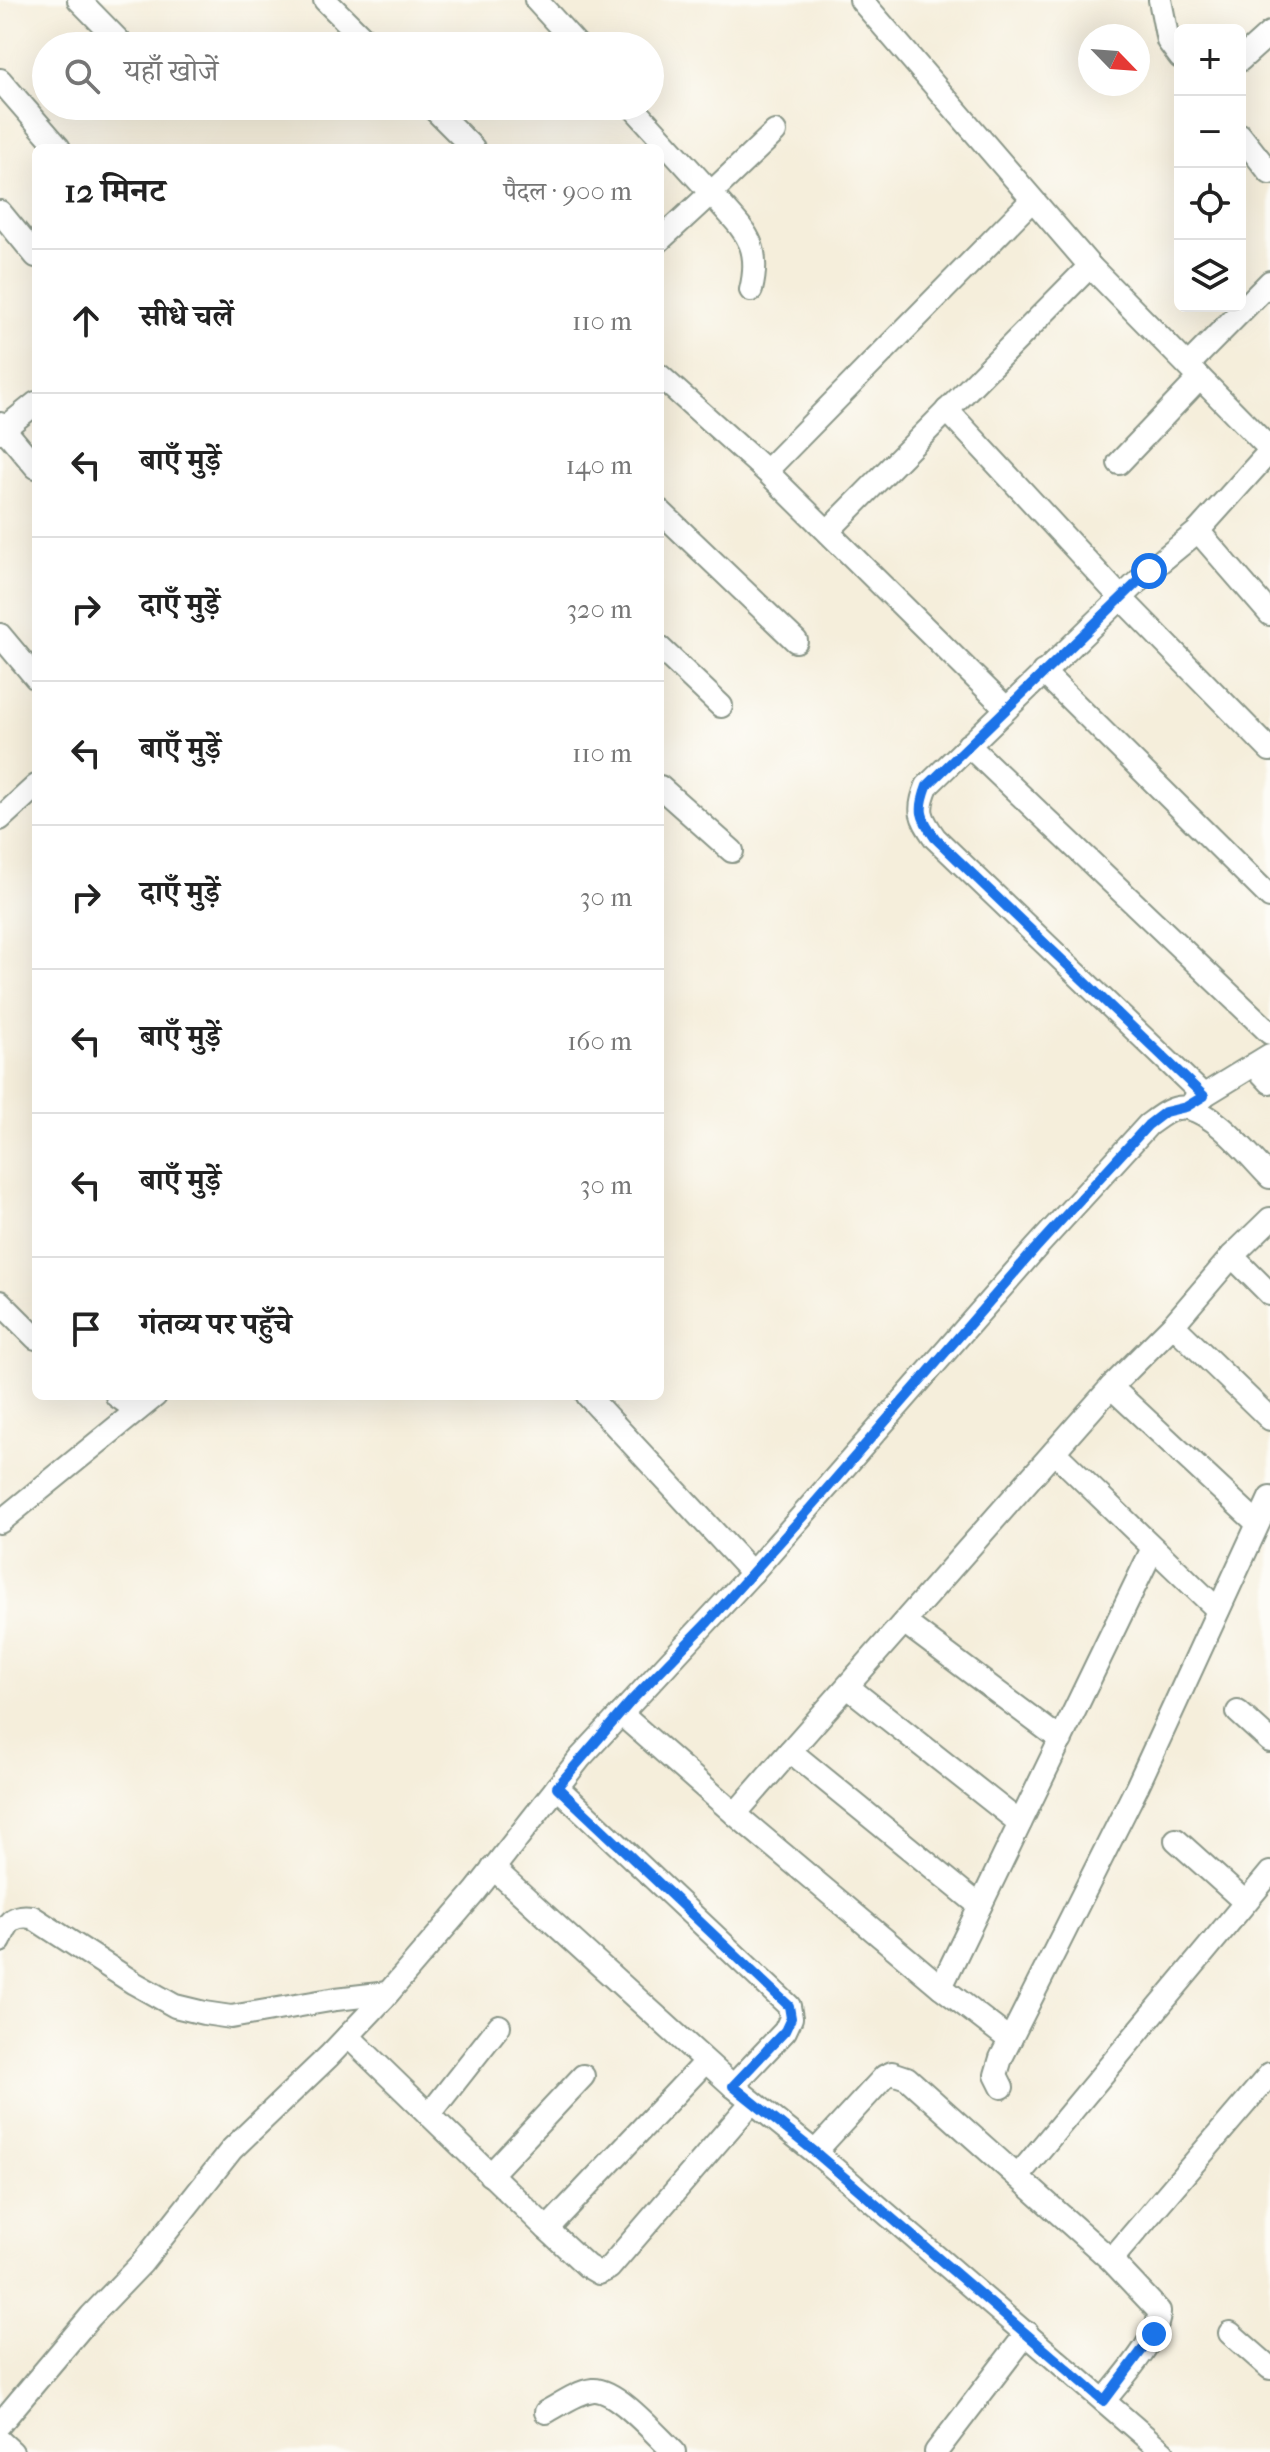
<!DOCTYPE html>
<html lang="hi">
<meta charset="utf-8">
<style>
body{margin:0;font-family:"IM FELL French Canon","Noto Serif Devanagari",serif;background:#f6f6f6;color:#222}
.controls{position:absolute;right:24px;top:24px;display:grid;overflow:hidden;border-radius:12px;box-shadow:0 8px 32px #0002}
.controls button{width:72px;height:72px;display:grid;place-items:center;padding:0;border:0;border-bottom:2px solid #e0e0e0;background:#fff;color:#222;font:40px sans-serif}
.compass{position:absolute;left:1078px;top:24px;width:72px;height:72px;border-radius:50%;background:#fff;box-shadow:0 8px 32px #0002;rotate:115deg}
.stop{position:absolute;width:24px;height:24px;margin:-18px;border:6px solid #1a73e8;border-radius:50%;background:#fff}
.stop.end{background:#1a73e8;border-color:#fff;box-shadow:0 2px 8px #0008}
.list{margin:0;padding:0;list-style:none}
h2{display:flex;justify-content:space-between;align-items:center;height:104px;margin:0;padding:0 32px;font-size:34px}
h2 small{font-size:26px;font-weight:400;color:#767676}
.list li{display:grid;grid-template-columns:52px 1fr auto;gap:24px;align-items:center;box-sizing:border-box;height:144px;padding:0 32px;border-top:2px solid #e0e0e0}
.list b{display:block;font-size:30px;white-space:nowrap}
.list em{font-size:26px;font-style:normal;color:#767676}
.icon{flex:none;width:44px;height:44px;fill:none;stroke:currentColor;stroke-width:2;stroke-linecap:round;stroke-linejoin:round}
.map{position:relative;flex:none;width:1270px;height:2452px;overflow:hidden}
.search{position:absolute;background:#fff;box-shadow:0 8px 32px #0002;left:32px;top:32px;width:632px;height:88px;display:flex;align-items:center;gap:20px;box-sizing:border-box;padding:0 28px;border-radius:44px;color:#767676;font-size:30px}
.panel{position:absolute;background:#fff;box-shadow:0 8px 32px #0002;left:32px;top:144px;width:632px;height:1256px;border-radius:12px}
.map>svg:first-child{display:block}
.lines{fill:none;stroke-linecap:round;stroke-linejoin:round}
.minor-casing{stroke:#8a9688;stroke-width:26}
.minor{stroke:#fff;stroke-width:22}
.route{stroke:#1a73e8;stroke-width:10}
</style>
<div class="map">
<svg width="1270" height="2452" viewBox="0 0 1270 2452">
<rect width="100%" height="100%" fill="#fdfcf7"/>
<filter id="ink" filterUnits="userSpaceOnUse"><feTurbulence type="fractalNoise" baseFrequency=".0125" numOctaves="2"/><feDisplacementMap in="SourceGraphic" scale="16" xChannelSelector="R" yChannelSelector="G"/><feConvolveMatrix kernelMatrix="1 2 1 2 8 2 1 2 1" color-interpolation-filters="sRGB"/></filter>
<filter id="wash" filterUnits="userSpaceOnUse"><feTurbulence type="fractalNoise" baseFrequency=".006" numOctaves="4" result="noise"/><feDisplacementMap in="SourceGraphic" scale="32" xChannelSelector="R" yChannelSelector="G"/><feGaussianBlur stdDeviation="1.8" result="paint"/><feColorMatrix in="noise" values="0 0 0 0 0 0 0 0 0 0 0 0 0 0 0 0 0 1.4 0 .05"/><feComposite in="paint" operator="in"/></filter>
<g filter="url(#wash)">
<rect width="100%" height="100%" fill="#f5eedb"/>
</g>
<g filter="url(#ink)">
<g class="lines">
<defs>
<g id="minor">
<polyline points="79,0 124,46"/>
<polyline points="325,0 371,46"/>
<polyline points="536,0 578,46"/>
<polyline points="861,0 1090,266 1270,449"/>
<polyline points="1160,0 1168,41 1180,57"/>
<polyline points="1240,60 1270,33"/>
<polyline points="0,80 59,148"/>
<polyline points="431,106 473,148"/>
<polyline points="632,106 711,193 660,240"/>
<polyline points="1240,135 1270,173"/>
<polyline points="0,212 36,256"/>
<path d="M 751,290 C 763,240 741,229 711,193 L 775,132"/>
<polyline points="1188,365 1270,282"/>
<polyline points="660,376 766,471 1006,708"/>
<polyline points="947,410 1122,599 1270,750"/>
<polyline points="0,424 36,467"/>
<polyline points="0,432 36,403"/>
<polyline points="1119,463 1200,378"/>
<polyline points="766,471 1031,201"/>
<polyline points="660,511 796,641"/>
<polyline points="828,531 1090,266"/>
<polyline points="1198,531 1270,614"/>
<polyline points="0,635 36,678"/>
<polyline points="660,648 721,706"/>
<polyline points="1043,672 1270,897"/>
<polyline points="968,745 1270,1033"/>
<polyline points="660,787 732,851"/>
<polyline points="0,819 36,786"/>
<polyline points="1254,1065 1270,1082"/>
<path d="M 1204,1096 L 935,838 C 920,817 917,810 927,786 L 1149,571 L 1198,531 L 1270,451"/>
<polyline points="1193,1102 1270,1055"/>
<polyline points="1232,1256 1270,1294"/>
<polyline points="0,1302 36,1338"/>
<polyline points="1173,1325 1270,1419"/>
<polyline points="1111,1387 1257,1523"/>
<polyline points="117,1396 137,1410"/>
<polyline points="588,1396 752,1573"/>
<polyline points="1054,1452 1218,1610"/>
<polyline points="0,1522 155,1396"/>
<polyline points="904,1622 1061,1740"/>
<polyline points="848,1687 1020,1823"/>
<polyline points="1238,1712 1270,1741"/>
<polyline points="621,1714 735,1814 790,1751 980,1906"/>
<polyline points="790,1751 1111,1387 1173,1325 1232,1256 1270,1219"/>
<polyline points="557,1787 789,2006 791,2018 785,2031 733,2086"/>
<polyline points="735,1814 941,1987 1010,2040"/>
<polyline points="1176,1840 1245,1902"/>
<polyline points="493,1868 733,2086 815,2152 1163,2452"/>
<path d="M 0,1941 C 7,1923 12,1914 32,1917 L 134,1983 L 175,2006 L 204,2013 L 231,2017 L 336,1999 L 388,1993"/>
<polyline points="941,1987 1153,1548"/>
<polyline points="348,2036 547,2229 587,2266 599,2273 609,2268 752,2102"/>
<polyline points="1002,2087 996,2075 1001,2058 1137,1787 1270,1498"/>
<polyline points="429,2115 499,2026"/>
<path d="M 815,2152 L 885,2076 L 892,2073 L 907,2078 L 1111,2260 L 1159,2311 C 1160,2338 1121,2379 1104,2401"/>
<polyline points="490,2175 583,2076"/>
<polyline points="1018,2176 1270,1873"/>
<polyline points="547,2229 705,2062"/>
<polyline points="1111,2260 1270,2074"/>
<polyline points="1230,2333 1270,2368"/>
<path d="M 546,2412 C 561,2404 577,2392 593,2390 C 616,2388 657,2436 674,2452"/>
<path d="M 0,2424 L 91,2316 L 142,2263 L 232,2149 L 329,2056 L 383,1999 L 475,1892 L 580,1758 L 752,1573 L 1035,1249 L 1148,1125 C 1159,1117 1173,1105 1187,1108 C 1217,1114 1249,1156 1270,1177"/>
<polyline points="0,2441 12,2452"/>
<polyline points="936,2452 1027,2333"/>
</g>
</defs>
<use href="#minor" class="minor-casing"/>
<use href="#minor" class="minor"/>
</g>
</g>
<g class="lines" filter="url(#ink)">
<path class="route" d="M 1149,571 L 927,786 C 918,810 920,817 935,838 L 1204,1096 L 1186,1107 L 1165,1112 L 1148,1125 L 1035,1249 L 805,1514 L 708,1622 L 632,1700 L 557,1787 L 789,2006 L 791,2018 L 785,2031 L 733,2086 L 815,2152 L 1104,2401 L 1154,2334"/>
</g>
</svg>
<div class="controls">
<button>+</button>
<button>−</button>
<button><svg class="icon" aria-label="locate" viewBox="0 0 24 24"><circle cx="12" cy="12" r="6"/><path d="M12 2v4M12 18v4M2 12h4M18 12h4"/></svg></button>
<button><svg class="icon" aria-label="layers" viewBox="0 0 24 24"><path d="M12 4l9 5-9 5-9-5zM3 14l9 5 9-5"/></svg></button>
</div>
<svg class="compass" viewBox="-18 -18 36 36"><path d="M0-13l5 13h-10z" fill="#e53935"/><path d="M0 13l5-13h-10z" fill="#767676"/></svg>
<div class="stop" style="left:1149px;top:571px"></div>
<div class="stop end" style="left:1154px;top:2334px"></div>
<div class="search"><svg class="icon" aria-label="search" viewBox="0 0 24 24"><circle cx="10" cy="10" r="6"/><path d="M15 15l6 6"/></svg>यहाँ खोजें</div>
<section class="panel">
<h2>12 मिनट<small>पैदल · 900 m</small></h2>
<ul class="list">
<li><svg class="icon" aria-label="ahead" viewBox="0 0 24 24"><path d="M12 20V5M6 11l6-6 6 6"/></svg><div><b>सीधे चलें</b></div><em>110 m</em></li>
<li><svg class="icon" aria-label="left" viewBox="0 0 24 24"><path d="M17 20v-9H6M10 6l-5 5 5 5"/></svg><div><b>बाएँ मुड़ें</b></div><em>140 m</em></li>
<li><svg class="icon" aria-label="right" viewBox="0 0 24 24"><path d="M7 20v-9h11M14 6l5 5-5 5"/></svg><div><b>दाएँ मुड़ें</b></div><em>320 m</em></li>
<li><svg class="icon" aria-label="left" viewBox="0 0 24 24"><path d="M17 20v-9H6M10 6l-5 5 5 5"/></svg><div><b>बाएँ मुड़ें</b></div><em>110 m</em></li>
<li><svg class="icon" aria-label="right" viewBox="0 0 24 24"><path d="M7 20v-9h11M14 6l5 5-5 5"/></svg><div><b>दाएँ मुड़ें</b></div><em>30 m</em></li>
<li><svg class="icon" aria-label="left" viewBox="0 0 24 24"><path d="M17 20v-9H6M10 6l-5 5 5 5"/></svg><div><b>बाएँ मुड़ें</b></div><em>160 m</em></li>
<li><svg class="icon" aria-label="left" viewBox="0 0 24 24"><path d="M17 20v-9H6M10 6l-5 5 5 5"/></svg><div><b>बाएँ मुड़ें</b></div><em>30 m</em></li>
<li><svg class="icon" aria-label="arrive" viewBox="0 0 24 24"><path d="M6 21V4h12l-3 4 3 4H6"/></svg><div><b>गंतव्य पर पहुँचे</b></div></li>
</ul>
</section>
</div>
